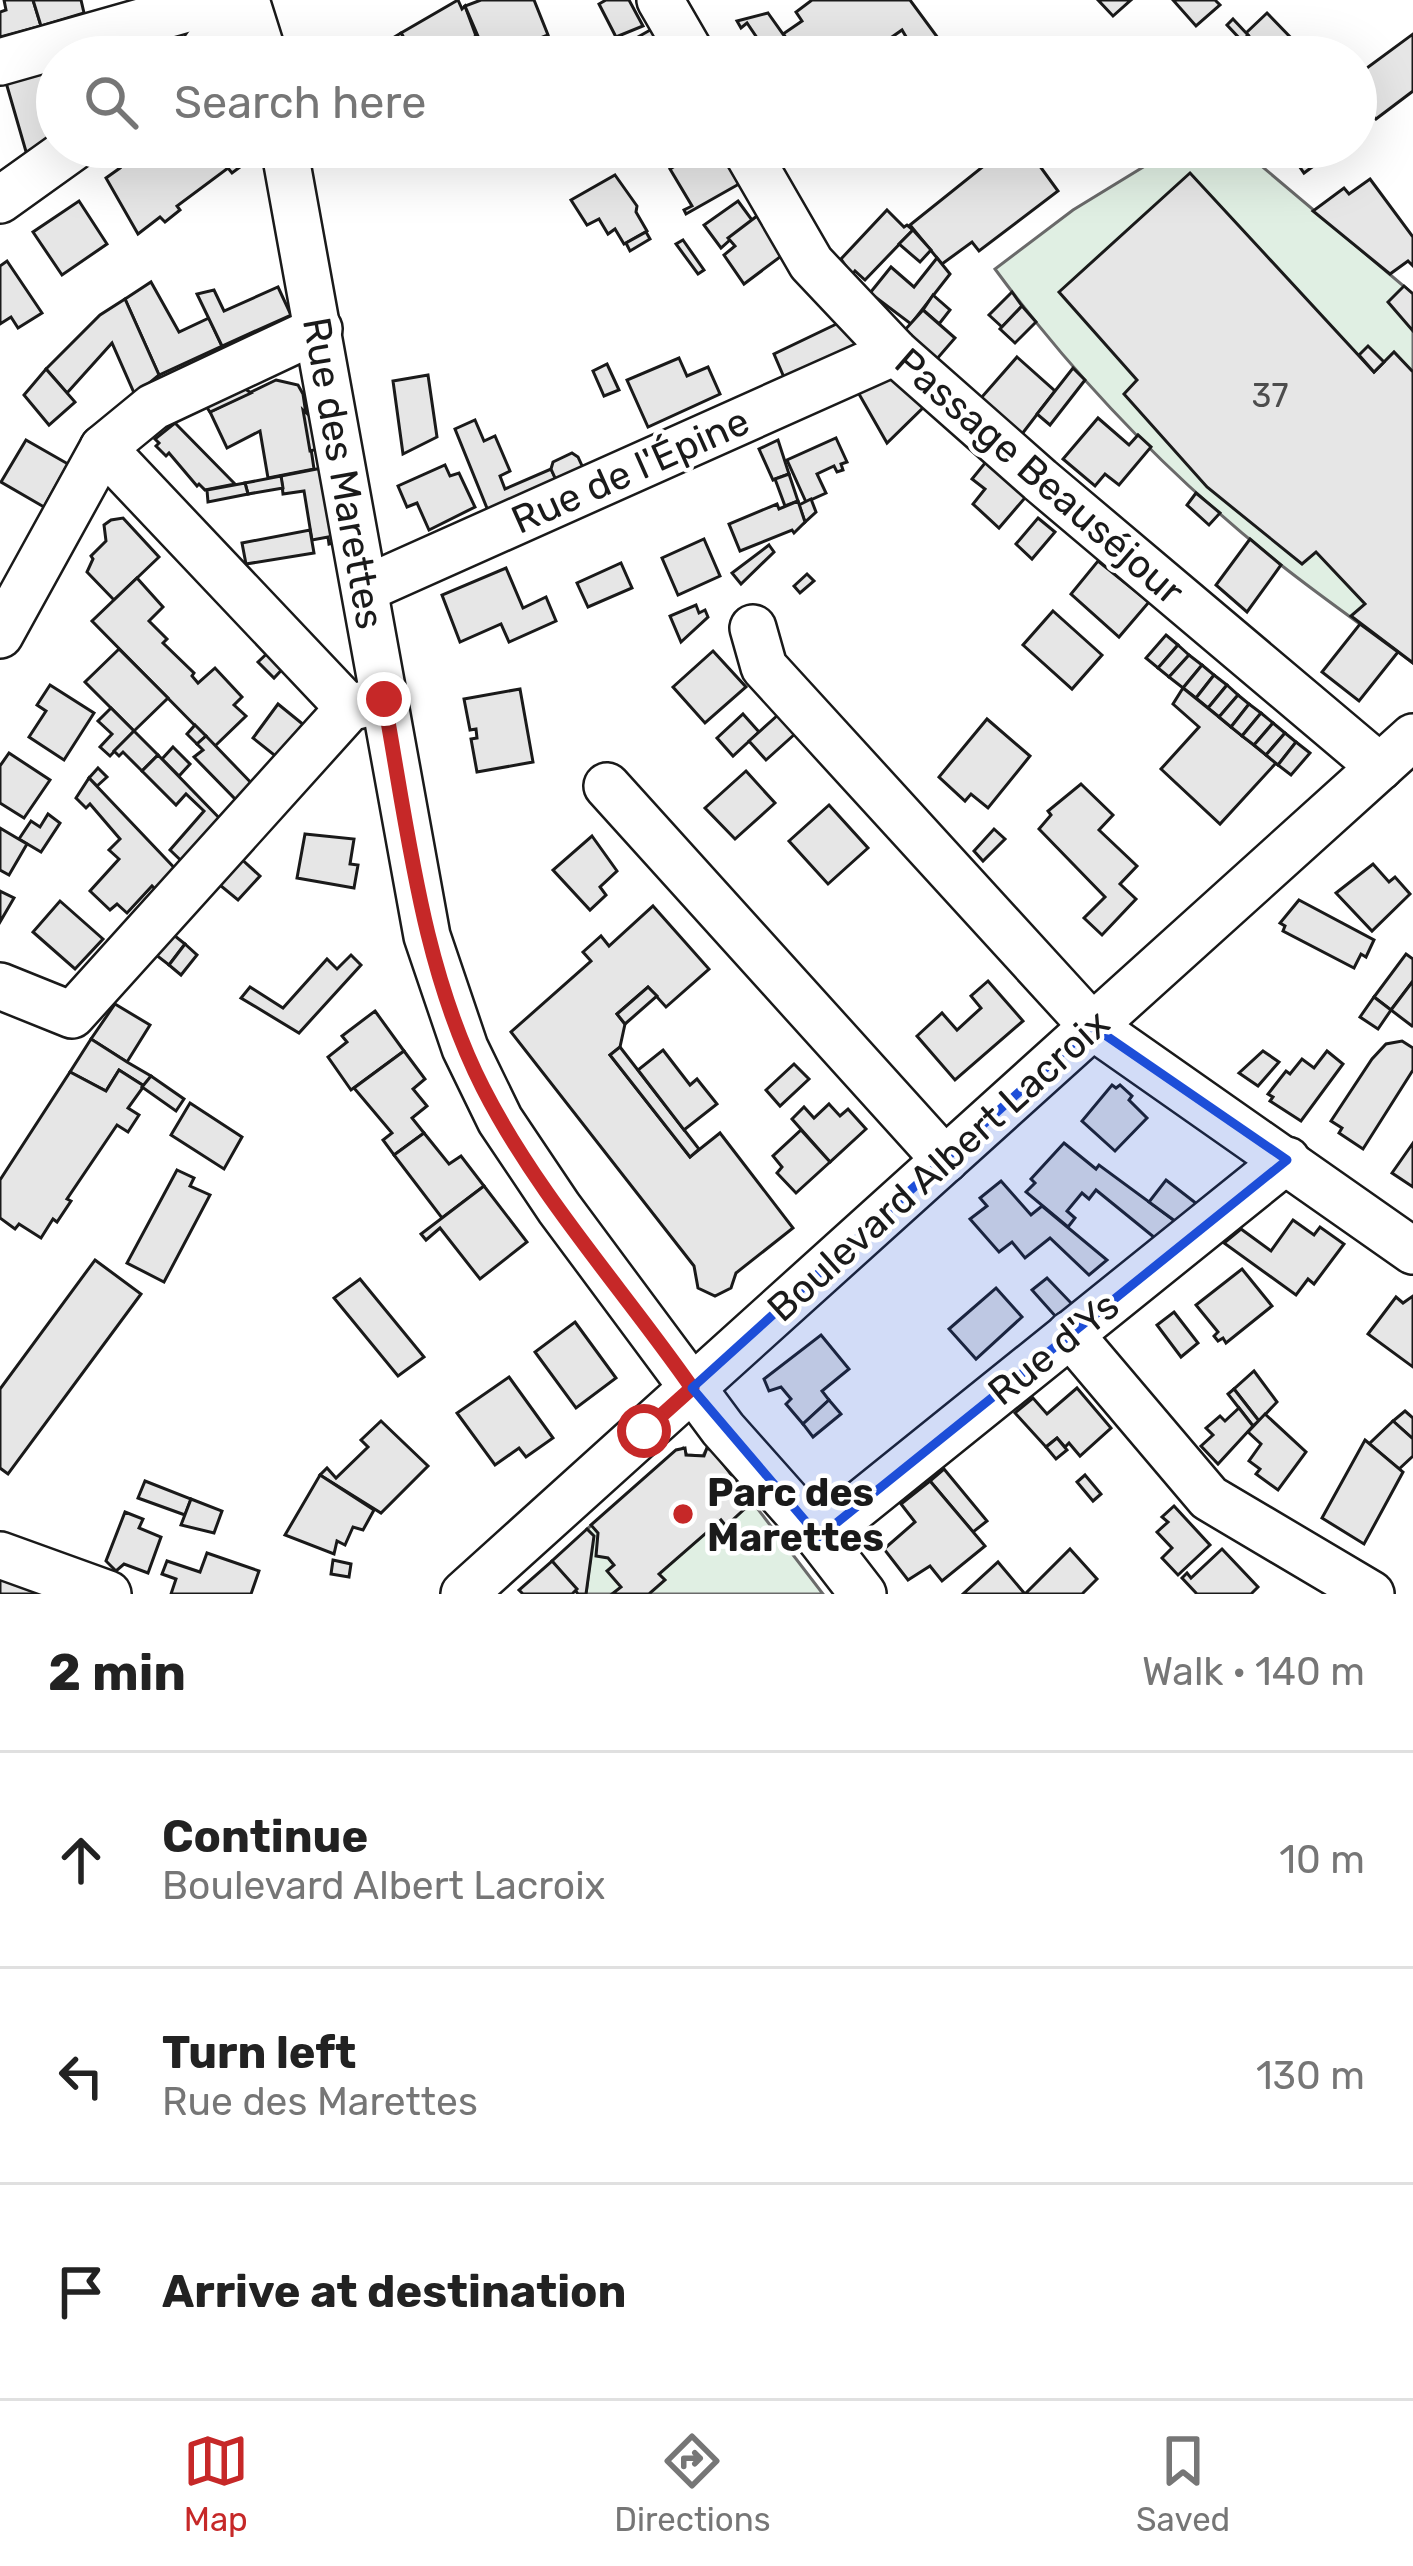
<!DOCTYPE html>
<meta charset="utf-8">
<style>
body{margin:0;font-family:Rubik,sans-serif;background:#f2f2f2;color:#222}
.stop{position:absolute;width:36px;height:36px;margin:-27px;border:9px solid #c62828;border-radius:50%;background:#fff}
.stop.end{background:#c62828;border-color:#fff;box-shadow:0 3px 12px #0008}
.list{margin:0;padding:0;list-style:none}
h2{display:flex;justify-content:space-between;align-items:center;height:156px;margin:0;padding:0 48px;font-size:51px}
h2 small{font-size:39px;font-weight:400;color:#767676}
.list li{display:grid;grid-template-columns:78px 1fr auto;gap:36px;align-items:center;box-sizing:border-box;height:216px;padding:0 48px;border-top:3px solid #e0e0e0}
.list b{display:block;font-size:45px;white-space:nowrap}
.list p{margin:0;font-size:39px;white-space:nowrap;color:#767676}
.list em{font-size:39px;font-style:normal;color:#767676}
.icon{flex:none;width:66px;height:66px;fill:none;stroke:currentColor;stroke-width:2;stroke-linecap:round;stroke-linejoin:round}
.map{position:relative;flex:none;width:1413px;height:1594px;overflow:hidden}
.search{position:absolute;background:#fff;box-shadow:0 12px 48px #0002;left:36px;right:36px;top:36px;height:132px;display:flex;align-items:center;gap:30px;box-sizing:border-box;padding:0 42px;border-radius:66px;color:#767676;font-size:45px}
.sheet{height:804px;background:#fff}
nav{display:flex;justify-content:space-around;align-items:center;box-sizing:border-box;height:168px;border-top:3px solid #e0e0e0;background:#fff;font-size:33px;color:#767676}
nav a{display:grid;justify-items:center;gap:6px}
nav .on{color:#c62828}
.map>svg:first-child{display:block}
.green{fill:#e0efe3;stroke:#6a6a6a;stroke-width:3}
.building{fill:#e6e6e6;stroke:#1a1a1a;stroke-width:3}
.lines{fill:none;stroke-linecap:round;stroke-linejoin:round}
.minor-casing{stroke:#1a1a1a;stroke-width:50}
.minor{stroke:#fff;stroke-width:45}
.route{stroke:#c62828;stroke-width:15}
.marked{fill:#1d4ed8;fill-opacity:0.2;stroke:#1d4ed8;stroke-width:9;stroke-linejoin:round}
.poi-dot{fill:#c62828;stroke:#fff;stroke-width:4.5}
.labels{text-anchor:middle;stroke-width:9;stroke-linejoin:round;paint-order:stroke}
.number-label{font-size:33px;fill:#4d4d4d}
.street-label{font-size:39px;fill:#1a1a1a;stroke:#fff}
.poi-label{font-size:39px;font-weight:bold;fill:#1a1a1a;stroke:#fff;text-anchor:start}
</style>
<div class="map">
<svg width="1413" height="1594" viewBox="0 0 1413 1594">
<rect width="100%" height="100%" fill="#fff"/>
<g class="green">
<path d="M 1176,147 L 1239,147 L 1413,294 L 1413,663 C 1369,630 1324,599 1281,565 C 1174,480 1076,379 995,269 L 1073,210 Z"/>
<polygon points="683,1448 687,1455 703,1456 707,1448 714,1452 823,1594 586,1594 593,1536 587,1529"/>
</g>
<g class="building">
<polygon points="4,0 33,0 41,26 0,37 0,12 6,10"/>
<polygon points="33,0 81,0 84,13 41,26"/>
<polygon points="458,0 462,9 465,6 476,36 439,57 415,57 401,33"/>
<polygon points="481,0 534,0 548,35 525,44 523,38 511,43 516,57 487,57 465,6"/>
<polygon points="606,0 629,0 643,26 616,37 599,4"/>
<polygon points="812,0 910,0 952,57 918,57 902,30 872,51 876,57 800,57 783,34 802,21 796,12"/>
<polygon points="1098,0 1131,0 1113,16"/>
<polygon points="1173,0 1215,0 1220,5 1196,26"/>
<polygon points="768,13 783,34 798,54 770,57 747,23 741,28 737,21"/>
<polygon points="1267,13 1294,41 1276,57 1269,57 1246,33"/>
<polygon points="1233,19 1248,35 1242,41 1227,25"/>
<polygon points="652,29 666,56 628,57 622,46"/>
<polygon points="401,33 415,57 361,57"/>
<polygon points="1413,34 1413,91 1376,119 1356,100 1356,76"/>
<polygon points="50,66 57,85 57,133 27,155 5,79"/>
<polygon points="126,147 257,147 245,156 248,161 232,173 228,168 177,206 180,210 165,222 160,217 138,234 106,178 120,168 113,156"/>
<polygon points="370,147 393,147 396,156 376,163"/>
<polygon points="707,147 718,147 739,184 686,214 684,210 692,206 670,169"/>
<polygon points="756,147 805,147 808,152 771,173"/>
<polygon points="996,147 1026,147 1058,191 979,251 972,242 942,264 910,225 1000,153"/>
<polygon points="1286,147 1339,147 1304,173"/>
<polygon points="1190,173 1374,372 1394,352 1413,372 1413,663 1351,616 1365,604 1316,552 1302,564 1207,487 1124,394 1137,380 1059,292"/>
<polygon points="615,175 637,206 636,212 647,231 624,244 615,229 608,234 599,219 587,225 571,200"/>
<polygon points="1370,179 1413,237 1413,266 1408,261 1390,274 1313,211 1344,188 1349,194"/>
<polygon points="79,201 107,244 62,275 33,232"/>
<polygon points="738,201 752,220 721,248 704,225"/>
<polygon points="887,210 904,227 907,225 913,230 865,280 855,271 852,275 841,259"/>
<polygon points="757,216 784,254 744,284 724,255 735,246 728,238"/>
<polygon points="913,230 931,250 920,262 899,244"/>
<polygon points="646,232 650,239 630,251 626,243"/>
<polygon points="683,240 704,270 698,274 676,244"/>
<polygon points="937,258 950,274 911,324 870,293 891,267 914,287"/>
<polygon points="7,261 42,313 18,328 11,317 0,324 0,266"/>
<polygon points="151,282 179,332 209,318 222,346 159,375 125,299"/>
<polygon points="1404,286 1413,294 1413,331 1388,302"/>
<polygon points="278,287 291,315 222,346 197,294 214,290 224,311"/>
<polygon points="1012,292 1022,306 1002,327 989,315"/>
<polygon points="933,295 950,310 939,324 923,310"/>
<polygon points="125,299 159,375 135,395 112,343 67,393 46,369 100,315"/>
<polygon points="1022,306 1036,322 1015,343 1000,329"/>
<polygon points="923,310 955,338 936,360 903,332"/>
<polygon points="849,318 862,357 789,389 774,354"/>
<polygon points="1368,346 1384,362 1374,372 1359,355"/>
<polygon points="1017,357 1055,391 1022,434 981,398"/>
<polygon points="679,358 687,376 708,367 720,394 648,427 627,380"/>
<polygon points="607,364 619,390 604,396 593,371"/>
<polygon points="899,368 934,397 887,443 855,387"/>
<polygon points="1073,368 1085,380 1050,425 1037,414"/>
<polygon points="46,369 75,402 49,425 24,395"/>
<polygon points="428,375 437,437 403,454 393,381"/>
<polygon points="276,380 298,385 303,394 314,469 268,478 260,431 227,448 210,412"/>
<polygon points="244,388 251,393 210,412 206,406"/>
<polygon points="303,410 312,418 318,449 310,451"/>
<polygon points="1098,418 1129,445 1138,435 1151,447 1119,485 1105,474 1095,486 1063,459"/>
<polygon points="475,420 484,441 495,436 510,471 500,476 505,489 551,469 562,493 493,523 455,429"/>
<polygon points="175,423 235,484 205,490 199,484 197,486 169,453 166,456 156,446 159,443 155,439"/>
<polygon points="836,438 847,462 841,464 843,470 837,472 834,466 817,474 826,493 806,502 787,460"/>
<polygon points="26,440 68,464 44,507 1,482"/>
<polygon points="778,440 789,474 773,480 759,449"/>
<polygon points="994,452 1036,485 999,528 973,504 985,489 972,479"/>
<polygon points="572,453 578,457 589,481 562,493 551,469 553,462"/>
<polygon points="445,465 450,476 459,473 475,507 429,530 417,503 407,507 398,486"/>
<polygon points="327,467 340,541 329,544 328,537 312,540 304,491 283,494 281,476"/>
<polygon points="789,474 798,501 785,506 775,479"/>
<polygon points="281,476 283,488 248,494 245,483"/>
<polygon points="245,483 248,494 208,502 207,490"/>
<polygon points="1196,493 1220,513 1209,525 1187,505"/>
<polygon points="811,499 816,512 805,522 799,505"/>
<polygon points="798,501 805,522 794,533 792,530 740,551 729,524 777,504 779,509"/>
<polygon points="123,518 159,557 114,600 87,572 93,559 91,556 106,541 104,525 111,520"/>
<polygon points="1038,518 1055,532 1032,559 1016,544"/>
<polygon points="310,530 314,553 246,564 242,543"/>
<polygon points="704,539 720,576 678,595 662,558"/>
<polygon points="1250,539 1281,565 1247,612 1216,585"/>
<polygon points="769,545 774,552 741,584 732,573"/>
<polygon points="1098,561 1149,602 1119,637 1071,594"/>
<polygon points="621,563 632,588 588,607 577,583"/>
<polygon points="506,568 523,608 546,597 556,621 509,642 501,624 460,642 442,595"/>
<polygon points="807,574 814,581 800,593 794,586"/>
<polygon points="137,578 163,607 149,621 167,639 163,643 194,673 192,676 198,683 215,668 242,697 234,705 246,716 215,746 92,621"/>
<polygon points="696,605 699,613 705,610 708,617 681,642 670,616"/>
<polygon points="1053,611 1102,655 1072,689 1023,645"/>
<polygon points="1360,624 1398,652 1359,701 1322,672"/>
<polygon points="1166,635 1178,645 1158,668 1146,658"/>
<polygon points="1178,645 1189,655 1169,677 1158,668"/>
<polygon points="275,646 290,661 274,678 258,662"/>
<polygon points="119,649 168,698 134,731 85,682"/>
<polygon points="713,651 746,687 705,723 673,687"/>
<polygon points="1189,655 1202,665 1183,688 1169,677"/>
<polygon points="1202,665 1214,675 1196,698 1183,688"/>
<polygon points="1214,675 1227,685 1208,708 1196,698"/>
<polygon points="50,685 94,713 64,760 29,737 46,711 37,705"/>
<polygon points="1227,685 1238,695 1219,717 1208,708"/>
<polygon points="1183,688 1276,763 1220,824 1161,769 1199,727 1173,704"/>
<polygon points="520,689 533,762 477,772 471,739 477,738 476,729 470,730 464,699"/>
<polygon points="1238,695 1249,704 1231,727 1219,717"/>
<polygon points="278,704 310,730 283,762 253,738"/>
<polygon points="1249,704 1261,713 1242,736 1231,727"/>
<polygon points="111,708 134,731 110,756 100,747 112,734 98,721"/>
<polygon points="1261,713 1273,723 1254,745 1242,736"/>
<polygon points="743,714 759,732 733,756 717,738"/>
<polygon points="779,714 796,733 766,760 749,741"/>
<polygon points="987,719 1030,756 988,808 971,794 965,801 939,777"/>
<polygon points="1273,723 1285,733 1266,755 1254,745"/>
<polygon points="195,725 206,736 197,744 187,734"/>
<polygon points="134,731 158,755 142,771 123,752 119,756 114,751"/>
<polygon points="1285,733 1296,742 1278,765 1266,755"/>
<polygon points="206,736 258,790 242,806 194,757 203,750 197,744"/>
<polygon points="1296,742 1310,753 1291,775 1278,765"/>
<polygon points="173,747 190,764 179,776 162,759"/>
<polygon points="9,753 50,780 24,818 0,803 0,766"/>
<polygon points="158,755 228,827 191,870 170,850 204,811 186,794 176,805 142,771"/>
<polygon points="98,768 107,777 97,786 89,778"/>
<polygon points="746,771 775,803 735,839 705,808"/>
<polygon points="89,778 184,878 160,894 152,886 127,913 117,904 110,910 90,891 119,859 109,850 120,839 90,804 86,808 76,798"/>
<polygon points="1081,784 1113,815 1099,830 1137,866 1120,884 1136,899 1102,935 1084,918 1105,897 1039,829 1051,815 1048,811"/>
<polygon points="829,805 868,848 828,884 789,841"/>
<polygon points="48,814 60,823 41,852 19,839 31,821 40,827"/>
<polygon points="0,828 27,844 9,875 0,870"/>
<polygon points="994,829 1005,839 983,861 974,851"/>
<polygon points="305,834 354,839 350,864 358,865 354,888 297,878"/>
<polygon points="592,836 617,871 600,887 606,895 590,910 553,870"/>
<polygon points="237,855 260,876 238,900 215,881"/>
<polygon points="1373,864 1389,882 1395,877 1410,894 1372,931 1336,893"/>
<polygon points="0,891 14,898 0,922"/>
<polygon points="1299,900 1374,940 1366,957 1361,954 1354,968 1283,931 1285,926 1280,923"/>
<polygon points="60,901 103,939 75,969 33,932"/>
<polygon points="653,906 709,969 666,1007 648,987 617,1014 625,1024 620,1047 610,1055 690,1157 720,1133 793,1228 736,1273 731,1288 715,1296 698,1288 694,1266 511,1032 591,961 583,952 601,936 609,946"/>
<polygon points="160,924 185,944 169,965 142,944"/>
<polygon points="185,944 197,955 181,975 169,965"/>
<polygon points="1406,954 1413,959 1413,981 1391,1010 1374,997"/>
<polygon points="351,955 361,965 299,1033 241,998 250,987 283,1008 327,959 337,969"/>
<polygon points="988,981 1023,1021 955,1080 917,1036 942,1013 957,1030 981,1008 971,996"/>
<polygon points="1413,981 1413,1025 1412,1026 1391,1010"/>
<polygon points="648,987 657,996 625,1024 617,1014"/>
<polygon points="1374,997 1391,1010 1378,1029 1360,1017"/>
<polygon points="115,1004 150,1025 127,1062 91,1039"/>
<polygon points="375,1011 404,1051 351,1090 328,1057 347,1042 342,1036"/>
<polygon points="91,1039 127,1062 151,1076 144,1086 119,1070 106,1091 70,1072"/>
<polygon points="1402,1041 1413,1048 1413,1070 1363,1149 1339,1133 1342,1128 1331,1121 1372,1059 1386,1044"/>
<polygon points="620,1047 699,1149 690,1157 610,1055"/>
<polygon points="663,1050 690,1085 697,1079 717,1104 684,1130 638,1070"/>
<polygon points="404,1051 425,1079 413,1089 427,1106 412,1118 424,1133 394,1155 383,1140 392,1133 354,1088"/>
<polygon points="1263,1051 1279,1062 1258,1086 1239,1073"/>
<polygon points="1327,1051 1343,1064 1301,1121 1270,1101 1273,1097 1268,1094 1286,1071 1290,1074 1302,1059 1314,1068"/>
<polygon points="794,1064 809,1079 780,1106 766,1090"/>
<polygon points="119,1070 144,1086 128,1108 139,1115 128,1132 117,1125 67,1199 71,1201 57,1222 53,1219 41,1238 19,1224 15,1229 0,1218 0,1180 70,1072 106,1091"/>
<polygon points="151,1076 184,1099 176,1111 142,1087"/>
<polygon points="1112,1085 1116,1088 1120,1085 1132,1096 1129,1100 1147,1118 1115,1151 1082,1121"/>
<polygon points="190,1103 242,1137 224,1169 171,1135"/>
<polygon points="829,1104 840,1116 848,1109 866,1129 830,1162 792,1119 804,1107 814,1118"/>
<polygon points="801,1130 830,1162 796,1193 777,1173 782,1167 773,1156"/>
<polygon points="424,1133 449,1164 461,1156 484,1186 442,1218 394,1155"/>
<polygon points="1064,1143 1096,1169 1099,1165 1175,1221 1155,1238 1096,1190 1089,1199 1082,1193 1067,1211 1075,1218 1068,1227 1026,1192 1035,1183 1031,1179"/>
<polygon points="1413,1143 1413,1187 1392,1173"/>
<polygon points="177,1170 194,1178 190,1186 210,1195 164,1282 127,1263"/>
<polygon points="1166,1180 1197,1204 1175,1221 1149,1202"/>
<polygon points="1001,1181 1031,1215 1042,1206 1107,1260 1089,1275 1050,1238 1025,1258 1012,1242 999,1252 970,1219 987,1206 980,1198"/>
<polygon points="484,1186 527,1242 480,1279 440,1228 426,1240 421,1234"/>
<polygon points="1293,1220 1314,1235 1320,1227 1344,1244 1314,1284 1308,1279 1296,1295 1224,1243 1241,1229 1271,1251"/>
<polygon points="95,1260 141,1294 8,1474 0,1468 0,1389"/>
<polygon points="1242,1269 1272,1306 1226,1343 1223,1338 1218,1341 1214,1336 1218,1332 1196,1305"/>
<polygon points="1047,1278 1073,1305 1057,1318 1032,1290"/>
<polygon points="360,1279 424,1357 398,1376 334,1298"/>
<polygon points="996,1288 1022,1317 976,1359 949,1329"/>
<polygon points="1413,1296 1413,1367 1368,1334 1396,1297 1403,1303"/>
<polygon points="1174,1312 1198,1343 1181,1357 1157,1325"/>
<polygon points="575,1322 616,1378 576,1408 535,1352"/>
<polygon points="821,1335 849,1369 822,1391 829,1400 803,1424 786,1404 791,1399 781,1387 769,1391 764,1379"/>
<polygon points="1254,1371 1277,1402 1259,1421 1234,1389"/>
<polygon points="509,1377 553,1438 526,1457 519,1448 495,1465 457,1413"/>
<polygon points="1077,1388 1111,1428 1080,1456 1069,1443 1065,1447 1057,1438 1046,1447 1015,1413 1033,1398 1047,1414"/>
<polygon points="1234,1389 1259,1421 1253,1426 1228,1394"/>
<polygon points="829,1400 841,1414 813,1437 803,1424"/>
<polygon points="1239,1408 1253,1426 1218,1464 1201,1446 1213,1435 1206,1428 1220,1416 1225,1421"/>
<polygon points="1405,1411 1413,1418 1413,1439 1393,1421"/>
<polygon points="1265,1414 1306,1452 1278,1490 1256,1474 1260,1469 1249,1461 1261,1444 1248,1432"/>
<polygon points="381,1421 428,1466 381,1513 320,1475 327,1468 336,1478 368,1447 361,1440"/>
<polygon points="1393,1421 1413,1439 1413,1456 1399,1469 1369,1444"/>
<polygon points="1057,1438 1067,1450 1056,1459 1046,1447"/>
<polygon points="1365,1440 1403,1472 1364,1544 1322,1518"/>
<polygon points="685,1448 686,1455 704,1456 707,1448 714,1452 752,1502 726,1526 721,1520 659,1574 665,1580 649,1594 612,1594 621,1587 607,1571 614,1565 608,1558 596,1556 598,1533 591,1525 676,1450"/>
<polygon points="944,1469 987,1521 973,1532 930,1481"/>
<polygon points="320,1475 374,1510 363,1530 353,1527 345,1545 337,1541 334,1554 285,1535"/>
<polygon points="1085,1475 1101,1494 1093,1501 1077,1482"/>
<polygon points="145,1481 191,1499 185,1515 138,1498"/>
<polygon points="930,1481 985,1546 942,1581 930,1566 908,1580 884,1549 915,1522 901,1504"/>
<polygon points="191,1499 222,1511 214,1533 181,1525"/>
<polygon points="1174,1506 1210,1545 1178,1575 1162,1558 1172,1548 1157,1532 1168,1522 1162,1517"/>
<polygon points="125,1512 143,1519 139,1528 161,1537 148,1573 124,1564 116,1571 106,1561"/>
<polygon points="587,1529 594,1536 586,1594 578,1594 552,1561"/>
<polygon points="1070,1549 1097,1579 1082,1594 1025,1594"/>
<polygon points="1222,1549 1258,1587 1251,1594 1197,1594 1182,1578 1187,1573 1191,1578"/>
<polygon points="207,1553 259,1571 251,1594 171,1594 176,1579 162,1574 167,1561 200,1572"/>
<polygon points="333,1560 351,1564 349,1577 331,1574"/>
<polygon points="552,1561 577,1589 572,1594 523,1594 519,1590"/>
<polygon points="998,1562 1025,1594 963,1594"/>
<polygon points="0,1577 30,1590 32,1586 50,1594 0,1594"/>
</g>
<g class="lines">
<defs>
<g id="minor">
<polyline points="246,0 264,57"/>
<polyline points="660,0 693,57"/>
<polyline points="199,57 239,0"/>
<polyline points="0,62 218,0"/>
<polyline points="284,147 427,936 465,1048 500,1120 559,1208 723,1429 819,1537 863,1594"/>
<polyline points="744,147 811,263 895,352 1040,480 1380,767"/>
<polyline points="0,200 74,147"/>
<polyline points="103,448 349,708"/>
<polyline points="365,589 895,352"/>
<polyline points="753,628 764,667 1092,1026 1413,1251"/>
<polyline points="0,635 103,448 153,407 319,329"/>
<polyline points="607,786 945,1160"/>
<polyline points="0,986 72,1015 349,708 384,699"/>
<polyline points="1070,1334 1209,1498 1371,1594"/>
<polyline points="819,1537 1287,1160"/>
<polyline points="0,1555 108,1594"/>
<polyline points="464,1594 1413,737"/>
</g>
</defs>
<use href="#minor" class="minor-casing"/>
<use href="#minor" class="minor"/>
</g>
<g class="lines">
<path class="route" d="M 384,699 C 408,830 422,968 483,1088 C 538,1196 623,1289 692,1388 L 644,1431"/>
</g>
<path class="marked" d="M 1092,1026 L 1287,1160 L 819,1537 L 692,1388 Z"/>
<circle class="poi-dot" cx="683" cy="1514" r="12"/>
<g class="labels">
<g class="number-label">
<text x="1270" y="407">37</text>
</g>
<g class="street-label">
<text transform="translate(630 470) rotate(-24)" y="14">Rue de l'Épine</text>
<text transform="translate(344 473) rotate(80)" y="14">Rue des Marettes</text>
<text transform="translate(1040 476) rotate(41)" y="14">Passage Beauséjour</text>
<text transform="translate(938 1165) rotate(-42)" y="14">Boulevard Albert Lacroix</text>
<text transform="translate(1053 1348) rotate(-39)" y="14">Rue d'Ys</text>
</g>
<g class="poi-label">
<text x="707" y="1506">Parc des<tspan x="707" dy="45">Marettes</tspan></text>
</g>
</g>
</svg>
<div class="stop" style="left:644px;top:1431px"></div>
<div class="stop end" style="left:384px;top:699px"></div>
<div class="search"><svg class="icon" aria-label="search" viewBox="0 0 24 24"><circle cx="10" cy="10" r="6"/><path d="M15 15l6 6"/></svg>Search here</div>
</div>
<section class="sheet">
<h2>2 min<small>Walk · 140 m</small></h2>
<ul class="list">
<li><svg class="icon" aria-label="ahead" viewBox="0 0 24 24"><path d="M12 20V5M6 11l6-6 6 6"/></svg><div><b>Continue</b><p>Boulevard Albert Lacroix</p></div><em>10 m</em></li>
<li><svg class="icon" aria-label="left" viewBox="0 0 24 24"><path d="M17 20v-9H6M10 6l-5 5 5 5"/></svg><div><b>Turn left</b><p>Rue des Marettes</p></div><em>130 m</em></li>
<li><svg class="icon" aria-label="arrive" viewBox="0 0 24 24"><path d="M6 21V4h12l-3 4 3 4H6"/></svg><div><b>Arrive at destination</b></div></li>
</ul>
</section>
<nav>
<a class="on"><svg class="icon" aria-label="map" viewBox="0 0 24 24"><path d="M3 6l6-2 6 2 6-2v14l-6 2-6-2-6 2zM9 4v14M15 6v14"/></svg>Map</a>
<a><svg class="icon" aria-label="directions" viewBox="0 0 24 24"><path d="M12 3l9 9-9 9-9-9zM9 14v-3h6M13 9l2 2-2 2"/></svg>Directions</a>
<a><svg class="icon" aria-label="saved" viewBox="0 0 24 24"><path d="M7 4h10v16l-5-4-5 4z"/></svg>Saved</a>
</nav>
